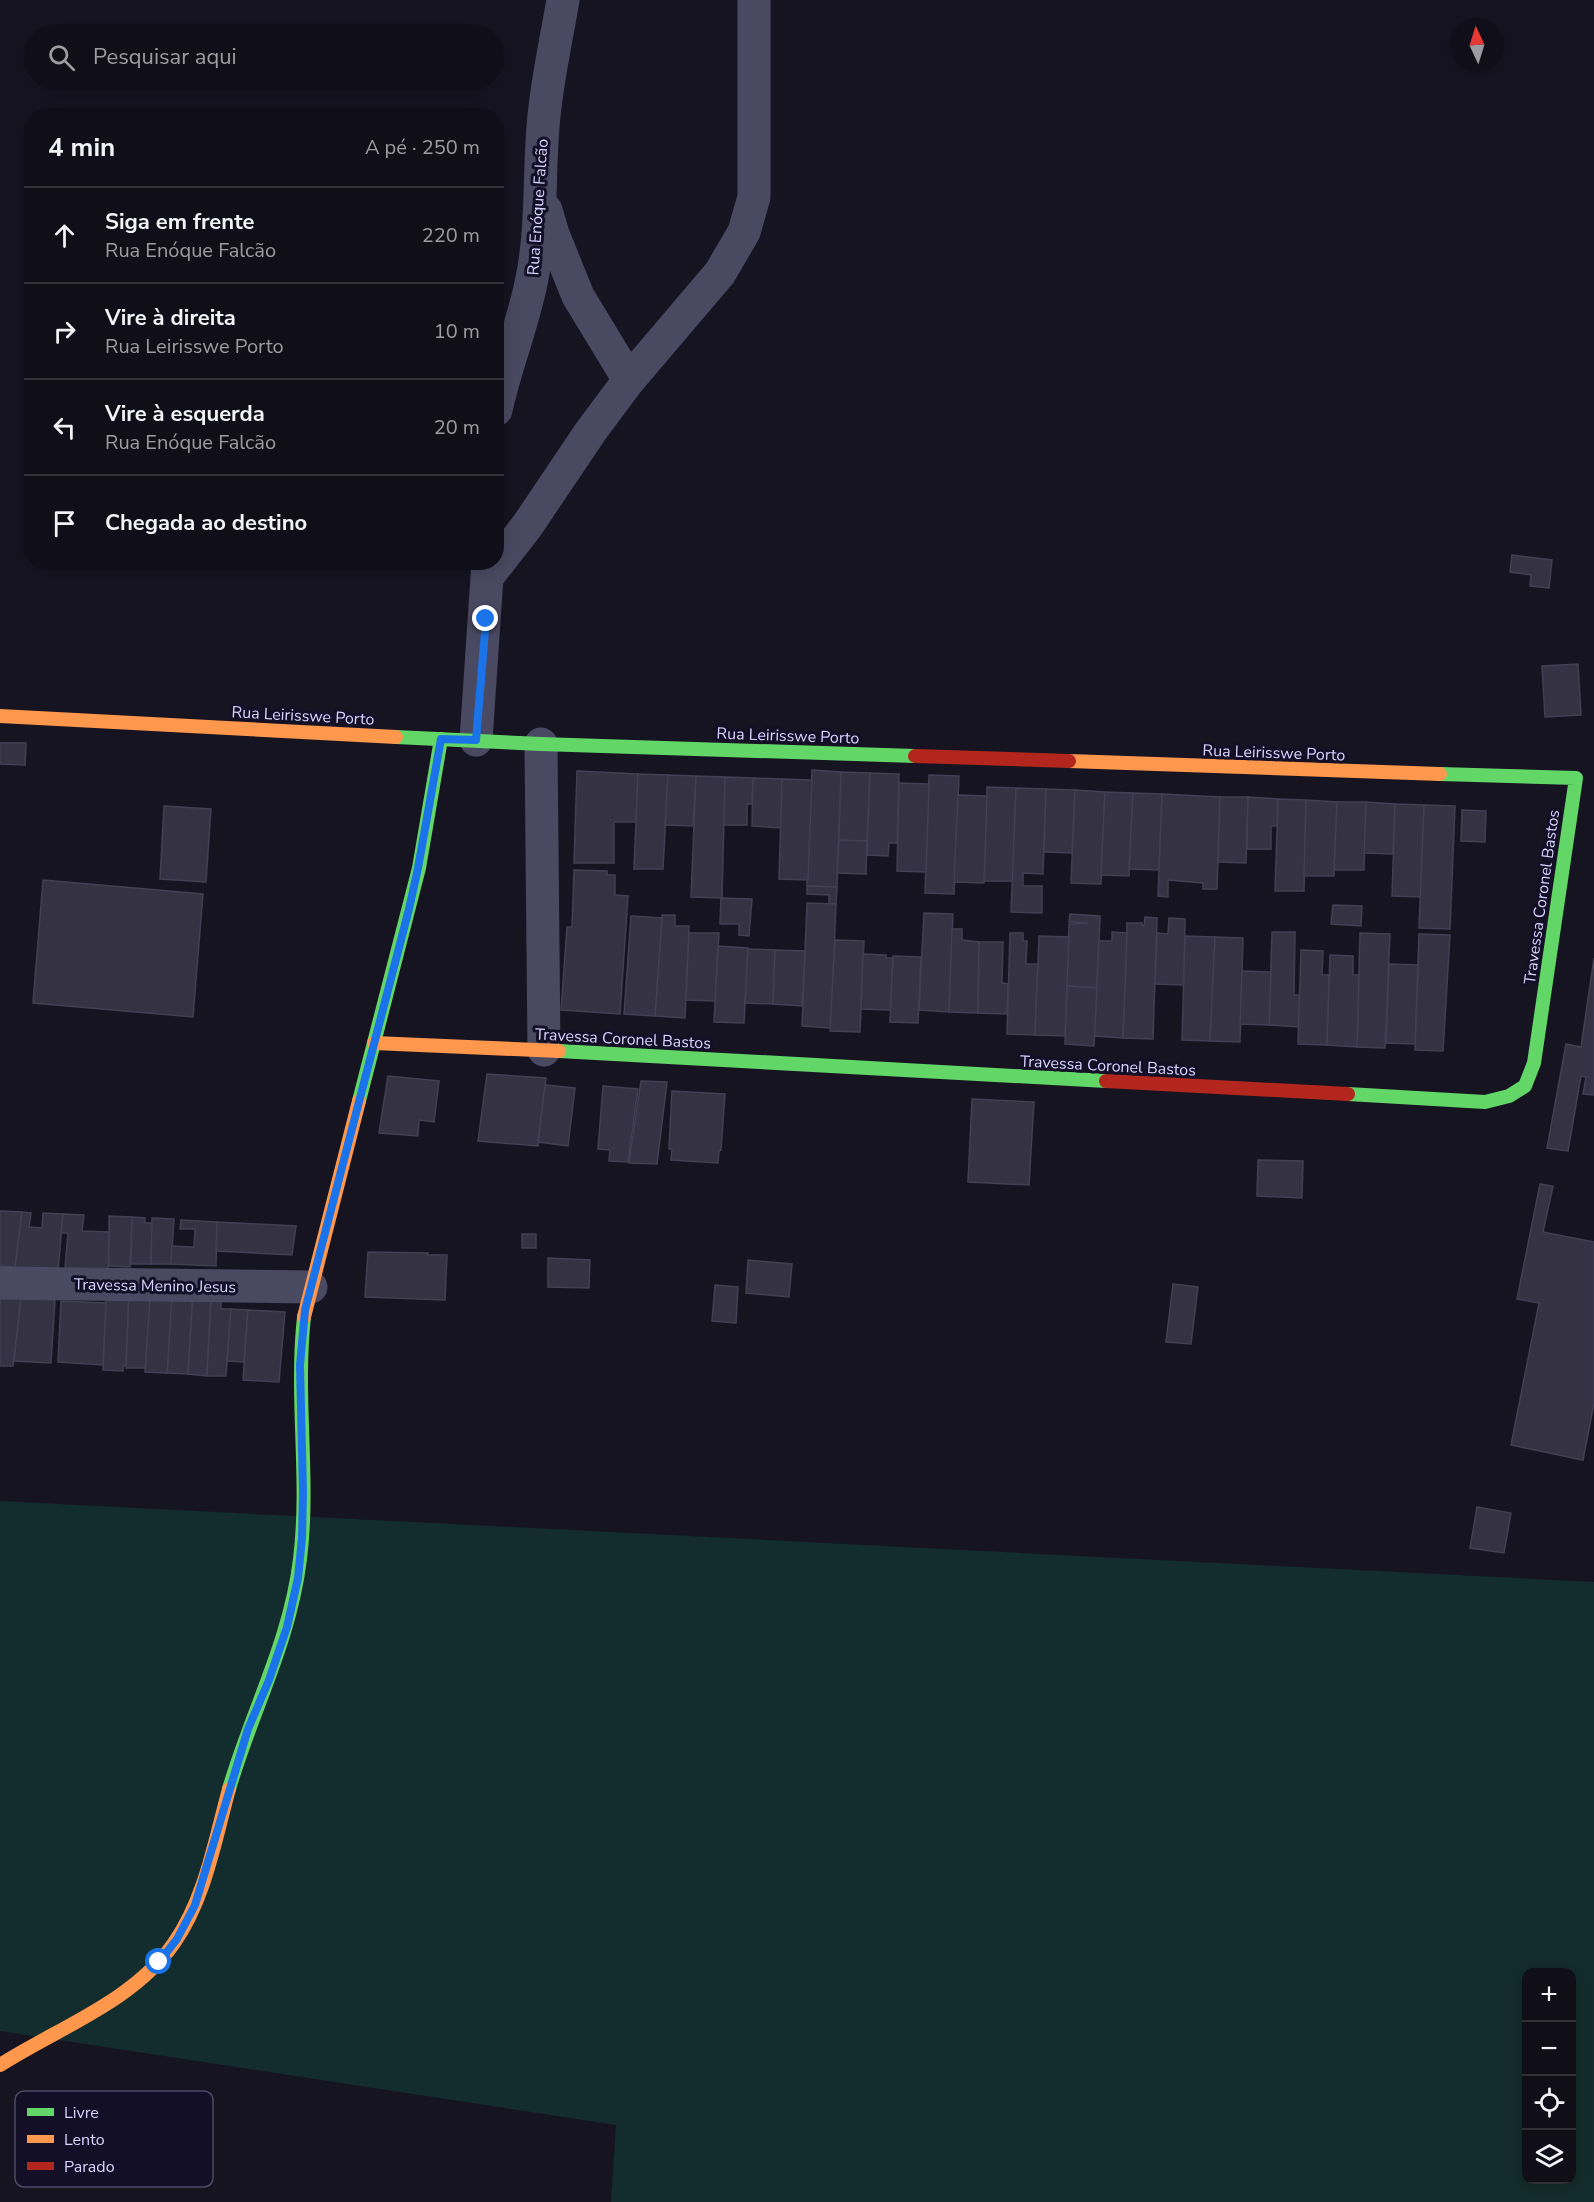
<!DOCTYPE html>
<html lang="pt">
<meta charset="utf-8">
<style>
body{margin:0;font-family:"Nunito Sans",sans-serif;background:#191822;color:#f1f3f6}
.controls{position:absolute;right:18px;bottom:18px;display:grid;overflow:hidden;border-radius:12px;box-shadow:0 3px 15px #0003}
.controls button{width:54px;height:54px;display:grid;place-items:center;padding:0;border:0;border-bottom:2px solid #302f38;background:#100f19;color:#f1f3f6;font:30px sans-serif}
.compass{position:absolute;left:1450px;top:18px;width:54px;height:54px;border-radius:50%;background:#100f19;box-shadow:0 3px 15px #0003;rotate:356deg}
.stop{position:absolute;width:18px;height:18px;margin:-14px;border:4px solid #1a73e8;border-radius:50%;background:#fff}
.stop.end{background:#1a73e8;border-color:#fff;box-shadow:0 2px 6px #0008}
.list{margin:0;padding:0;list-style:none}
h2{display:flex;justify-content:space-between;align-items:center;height:78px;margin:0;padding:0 24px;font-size:26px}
h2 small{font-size:20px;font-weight:400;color:#9c9ca2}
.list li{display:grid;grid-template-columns:39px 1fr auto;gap:18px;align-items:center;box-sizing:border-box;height:96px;padding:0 24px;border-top:2px solid #302f38}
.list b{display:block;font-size:22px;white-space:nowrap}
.list p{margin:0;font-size:20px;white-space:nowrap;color:#9c9ca2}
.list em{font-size:20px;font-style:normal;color:#9c9ca2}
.icon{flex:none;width:33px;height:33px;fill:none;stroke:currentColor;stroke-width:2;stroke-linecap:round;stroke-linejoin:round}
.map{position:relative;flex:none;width:1594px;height:2202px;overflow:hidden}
.search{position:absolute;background:#100f19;box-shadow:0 3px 15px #0003;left:24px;top:24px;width:480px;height:66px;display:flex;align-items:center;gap:15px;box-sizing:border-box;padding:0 21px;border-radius:33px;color:#9c9ca2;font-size:22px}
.panel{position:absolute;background:#100f19;box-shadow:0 3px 15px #0003;left:24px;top:108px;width:480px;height:462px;border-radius:24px}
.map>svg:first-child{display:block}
.green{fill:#132c2d;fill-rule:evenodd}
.building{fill:#343243;stroke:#433f54;stroke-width:1.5}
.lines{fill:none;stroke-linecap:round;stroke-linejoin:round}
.street{stroke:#4a4962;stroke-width:33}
.fast{stroke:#63d668;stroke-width:14}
.slow{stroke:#ff974d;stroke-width:14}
.jam{stroke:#b3261e;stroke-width:14}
.route{stroke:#1a73e8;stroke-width:8}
.labels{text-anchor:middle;stroke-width:6;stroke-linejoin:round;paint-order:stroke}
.street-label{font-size:16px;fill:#d9d4ff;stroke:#130f26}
.key{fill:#130f26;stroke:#4e4a67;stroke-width:1.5}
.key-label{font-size:16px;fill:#d9d4ff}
</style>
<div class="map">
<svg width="1594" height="2202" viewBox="0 0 1594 2202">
<rect width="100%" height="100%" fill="#161421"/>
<path class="green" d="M 0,1501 L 1594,1582 L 1594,2202 L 611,2202 L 616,2125 L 0,2031 ZM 1526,1972 L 1572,1972 L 1572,2180 L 1526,2180 Z"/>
<g class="building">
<polygon points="1512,555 1552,560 1549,588 1530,586 1531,575 1510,572"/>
<polygon points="1578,664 1581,715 1545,717 1542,666"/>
<polygon points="0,743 26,743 25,765 0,764"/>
<polygon points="812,770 841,772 837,887 807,886"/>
<polygon points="577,771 638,774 636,822 614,822 614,863 574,863"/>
<polygon points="841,772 870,773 867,841 839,840"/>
<polygon points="870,773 899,774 897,843 889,843 888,856 867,855"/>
<polygon points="638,774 668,775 663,869 634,869"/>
<polygon points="668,775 696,776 693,826 665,825"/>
<polygon points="929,775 959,776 954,894 925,893"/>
<polygon points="696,776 725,777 722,898 691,897"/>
<polygon points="725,777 753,778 752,804 747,804 747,825 724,825"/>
<polygon points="753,778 782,779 781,828 752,826"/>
<polygon points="782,779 812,780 808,880 779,879"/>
<polygon points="899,783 929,784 926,872 897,871"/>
<polygon points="987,787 1016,788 1013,881 984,881"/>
<polygon points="1016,788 1046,789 1043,874 1023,873 1023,886 1042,886 1042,913 1011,912"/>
<polygon points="1046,789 1075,790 1072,853 1044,852"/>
<polygon points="1075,790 1105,792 1101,884 1071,883"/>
<polygon points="1105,792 1133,793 1129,876 1101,875"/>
<polygon points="1133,793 1162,794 1159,870 1129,869"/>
<polygon points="1162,794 1220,797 1217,889 1203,889 1203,883 1168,880 1168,897 1158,896"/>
<polygon points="958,795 987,796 984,883 954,882"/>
<polygon points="1220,797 1248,797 1246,863 1218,862"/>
<polygon points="1248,797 1278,799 1278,826 1271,826 1271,849 1247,849"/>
<polygon points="1278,799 1306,800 1304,891 1275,891"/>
<polygon points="1306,800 1337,802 1334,876 1304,876"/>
<polygon points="1337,802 1366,802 1364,870 1334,870"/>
<polygon points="1366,802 1395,804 1393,854 1364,853"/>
<polygon points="1395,804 1424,805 1421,897 1392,896"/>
<polygon points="1424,805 1455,806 1450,929 1419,928"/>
<polygon points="164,806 211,809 206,882 160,879"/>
<polygon points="1462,810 1486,811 1485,842 1461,841"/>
<polygon points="839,840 867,841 866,874 837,873"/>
<polygon points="574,870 607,871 607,875 615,875 615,895 628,896 620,1014 561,1010 567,927 572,927"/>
<polygon points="43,880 203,894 193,1017 33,1003"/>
<polygon points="807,886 837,887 836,904 829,904 829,895 807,894"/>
<polygon points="721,898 752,899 749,936 739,935 739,924 720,924"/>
<polygon points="807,903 836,904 831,1028 802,1026"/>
<polygon points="1333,905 1362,906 1361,926 1331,924"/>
<polygon points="924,913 953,914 949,1012 919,1010"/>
<polygon points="1070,914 1100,916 1097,988 1067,986 1069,924 1088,923 1069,922"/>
<polygon points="662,915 675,915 675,926 689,926 685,1018 655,1016"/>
<polygon points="631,916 662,918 655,1016 624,1014"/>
<polygon points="1145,917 1157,918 1153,1039 1123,1038 1127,923 1142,923 1142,925 1144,926"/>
<polygon points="1169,918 1185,919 1184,985 1155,984 1157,933 1168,934"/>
<polygon points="952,929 962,929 962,940 979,942 978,1013 949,1012"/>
<polygon points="1112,932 1127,933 1123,1038 1094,1036 1099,941 1112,941"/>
<polygon points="1272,932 1295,932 1294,995 1300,995 1299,1027 1269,1025"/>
<polygon points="689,933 719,933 715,1001 686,1000"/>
<polygon points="1010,933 1023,933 1023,941 1027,941 1026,964 1038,964 1035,1035 1007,1034"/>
<polygon points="1360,933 1390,934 1385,1048 1357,1047"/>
<polygon points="1419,934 1450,935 1443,1051 1415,1050"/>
<polygon points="1039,936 1069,937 1065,1036 1035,1035"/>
<polygon points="1185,936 1215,937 1210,1041 1182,1040"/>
<polygon points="1215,937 1243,938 1240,1042 1210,1041"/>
<polygon points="835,940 864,941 860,1032 830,1031"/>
<polygon points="979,942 1003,942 1002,983 1008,984 1007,1014 978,1013"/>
<polygon points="718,946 748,948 744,1023 714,1022"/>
<polygon points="748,949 775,950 773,1004 745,1003"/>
<polygon points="775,950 805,951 802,1006 773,1004"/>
<polygon points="1301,950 1323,951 1322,975 1329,975 1327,1045 1298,1044"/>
<polygon points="863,954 886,955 886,958 893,958 890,1010 861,1009"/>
<polygon points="1330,955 1353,956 1353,975 1359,975 1357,1047 1327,1045"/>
<polygon points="893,956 921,957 918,1023 890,1022"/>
<polygon points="1594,958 1594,1095 1583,1094 1586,1077 1581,1076 1568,1151 1547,1148 1566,1044 1581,1047"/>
<polygon points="1389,964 1418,965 1415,1044 1386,1043"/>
<polygon points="1242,971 1271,972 1269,1025 1240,1024"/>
<polygon points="1067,986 1097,988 1094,1046 1065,1044"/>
<polygon points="487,1074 546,1078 538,1146 478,1141"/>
<polygon points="388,1076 439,1081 434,1122 419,1120 418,1136 379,1133"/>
<polygon points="641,1081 667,1082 657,1164 629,1163"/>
<polygon points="545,1085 575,1088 568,1146 538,1142"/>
<polygon points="603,1086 638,1089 628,1162 609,1161 610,1150 598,1149"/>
<polygon points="672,1091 725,1094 721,1150 719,1151 718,1163 671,1160 672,1149 669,1149"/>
<polygon points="972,1099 1034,1102 1029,1185 968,1182"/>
<polygon points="1258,1160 1303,1161 1302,1198 1257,1196"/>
<polygon points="1540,1184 1553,1186 1543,1232 1594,1242 1594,1403 1583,1460 1511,1445 1539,1303 1517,1299"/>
<polygon points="0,1211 22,1212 15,1267 0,1266"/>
<polygon points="22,1212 31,1213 29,1227 42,1228 43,1213 63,1214 58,1271 15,1267"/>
<polygon points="63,1214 84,1215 82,1231 109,1232 108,1270 65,1268 68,1233 61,1233"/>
<polygon points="109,1216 132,1217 130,1267 109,1266"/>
<polygon points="132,1217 145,1218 145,1223 152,1223 151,1264 131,1264"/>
<polygon points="152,1218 174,1219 171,1264 151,1264"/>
<polygon points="181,1220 217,1222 216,1266 171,1264 172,1246 194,1247 195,1229 180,1229"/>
<polygon points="217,1222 296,1226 292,1255 216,1251"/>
<rect x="522" y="1234" width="14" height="14"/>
<polygon points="368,1252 428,1253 427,1255 447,1255 445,1300 365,1297"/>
<polygon points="548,1258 590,1260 589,1288 548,1287"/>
<polygon points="748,1260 792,1264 789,1297 746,1293"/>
<polygon points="1173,1284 1198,1287 1191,1344 1166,1342"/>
<polygon points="715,1285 738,1287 736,1323 712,1321"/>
<polygon points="106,1290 129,1291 126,1366 123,1366 123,1371 103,1370"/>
<polygon points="129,1291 150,1297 146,1368 126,1368"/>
<polygon points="172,1292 193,1293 188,1374 167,1373"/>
<polygon points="193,1293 211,1293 207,1376 188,1374"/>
<polygon points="0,1296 21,1298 13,1366 0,1366"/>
<polygon points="150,1297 172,1298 167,1373 145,1372"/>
<polygon points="21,1299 55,1300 51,1363 14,1361"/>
<polygon points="211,1300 221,1300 221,1309 231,1309 226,1376 207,1376"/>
<polygon points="61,1301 106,1303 103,1365 58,1362"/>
<polygon points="231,1309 248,1310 244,1362 227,1361"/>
<polygon points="248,1310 285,1312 279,1382 243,1380"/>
<polygon points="1477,1507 1511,1513 1504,1553 1470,1548"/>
</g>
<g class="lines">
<g class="street">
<polyline points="546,210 553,234 578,296 629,380"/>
<path d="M 496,410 C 506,363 525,320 533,273 C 542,225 539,175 543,127 C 546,84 556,42 563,0"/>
<polyline points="488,576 527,526 591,431 629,380 720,273 744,232 754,197 754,0"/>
<polyline points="476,740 488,562"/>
<polyline points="541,744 544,1050"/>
<polyline points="0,1283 311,1287"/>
</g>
<g class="fast">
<polyline points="396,737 541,744 915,756"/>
<polyline points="559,1051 1106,1081"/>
<polyline points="1348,1094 1485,1102 1509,1096 1525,1086 1534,1063 1576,778 1440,774"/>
<polyline points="359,1101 419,868 441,739"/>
<path d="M 229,1789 C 252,1710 290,1642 300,1559 C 310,1479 295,1398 304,1317"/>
</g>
<g class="slow">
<polyline points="0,716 396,737"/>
<polyline points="1069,761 1440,774"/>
<polyline points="374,1043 559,1051"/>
<polyline points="304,1317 359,1101"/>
<path d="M 0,2065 C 58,2028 134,2001 174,1943 C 205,1899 215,1840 229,1789"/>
</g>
<g class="jam">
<polyline points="915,756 1069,761"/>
<polyline points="1106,1081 1348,1094"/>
</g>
</g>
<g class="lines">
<polyline class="route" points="159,1962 177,1939 195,1905 248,1729 269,1680 287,1627 298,1578 302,1538 303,1492 300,1365 305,1310 409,909 418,868 441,739 476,740 486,619"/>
</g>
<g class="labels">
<g class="street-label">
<text transform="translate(537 207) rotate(-86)" y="6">Rua Enóque Falcão</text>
<text transform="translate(303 715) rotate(3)" y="6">Rua Leirisswe Porto</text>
<text transform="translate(788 735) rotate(2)" y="6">Rua Leirisswe Porto</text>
<text transform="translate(1274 752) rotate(2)" y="6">Rua Leirisswe Porto</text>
<text transform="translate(1541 897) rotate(-82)" y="6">Travessa Coronel Bastos</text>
<text transform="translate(623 1038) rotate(3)" y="6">Travessa Coronel Bastos</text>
<text transform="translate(1108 1065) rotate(3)" y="6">Travessa Coronel Bastos</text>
<text transform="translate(155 1285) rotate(1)" y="6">Travessa Menino Jesus</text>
</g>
</g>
<rect x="15" y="2091" width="198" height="96" rx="9" class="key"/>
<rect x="27" y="2108" width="27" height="8" fill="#63d668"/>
<rect x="27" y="2135" width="27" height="8" fill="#ff974d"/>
<rect x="27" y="2162" width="27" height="8" fill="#b3261e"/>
<g class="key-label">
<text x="64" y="2118">Livre</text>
<text x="64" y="2145">Lento</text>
<text x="64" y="2172">Parado</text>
</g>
</svg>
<div class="controls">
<button>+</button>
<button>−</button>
<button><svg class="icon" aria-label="locate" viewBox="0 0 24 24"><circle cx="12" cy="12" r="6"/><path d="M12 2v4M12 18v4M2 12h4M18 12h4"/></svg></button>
<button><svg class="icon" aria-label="layers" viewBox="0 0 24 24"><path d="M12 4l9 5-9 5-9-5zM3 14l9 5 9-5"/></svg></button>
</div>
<svg class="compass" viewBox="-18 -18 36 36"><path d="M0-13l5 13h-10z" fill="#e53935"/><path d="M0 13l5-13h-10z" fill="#9c9ca2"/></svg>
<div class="stop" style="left:159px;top:1962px"></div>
<div class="stop end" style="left:486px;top:619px"></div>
<div class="search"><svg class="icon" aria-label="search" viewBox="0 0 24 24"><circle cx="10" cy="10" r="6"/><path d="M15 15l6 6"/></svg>Pesquisar aqui</div>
<section class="panel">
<h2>4 min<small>A pé · 250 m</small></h2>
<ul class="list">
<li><svg class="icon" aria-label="ahead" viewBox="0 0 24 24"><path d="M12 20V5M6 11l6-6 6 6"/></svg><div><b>Siga em frente</b><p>Rua Enóque Falcão</p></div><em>220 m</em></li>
<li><svg class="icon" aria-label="right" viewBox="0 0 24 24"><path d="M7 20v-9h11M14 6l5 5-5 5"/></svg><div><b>Vire à direita</b><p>Rua Leirisswe Porto</p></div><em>10 m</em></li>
<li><svg class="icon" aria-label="left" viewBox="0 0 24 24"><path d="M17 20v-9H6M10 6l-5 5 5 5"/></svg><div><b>Vire à esquerda</b><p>Rua Enóque Falcão</p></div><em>20 m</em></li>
<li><svg class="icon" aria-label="arrive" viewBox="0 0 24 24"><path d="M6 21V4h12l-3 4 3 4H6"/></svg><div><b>Chegada ao destino</b></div></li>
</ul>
</section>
</div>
